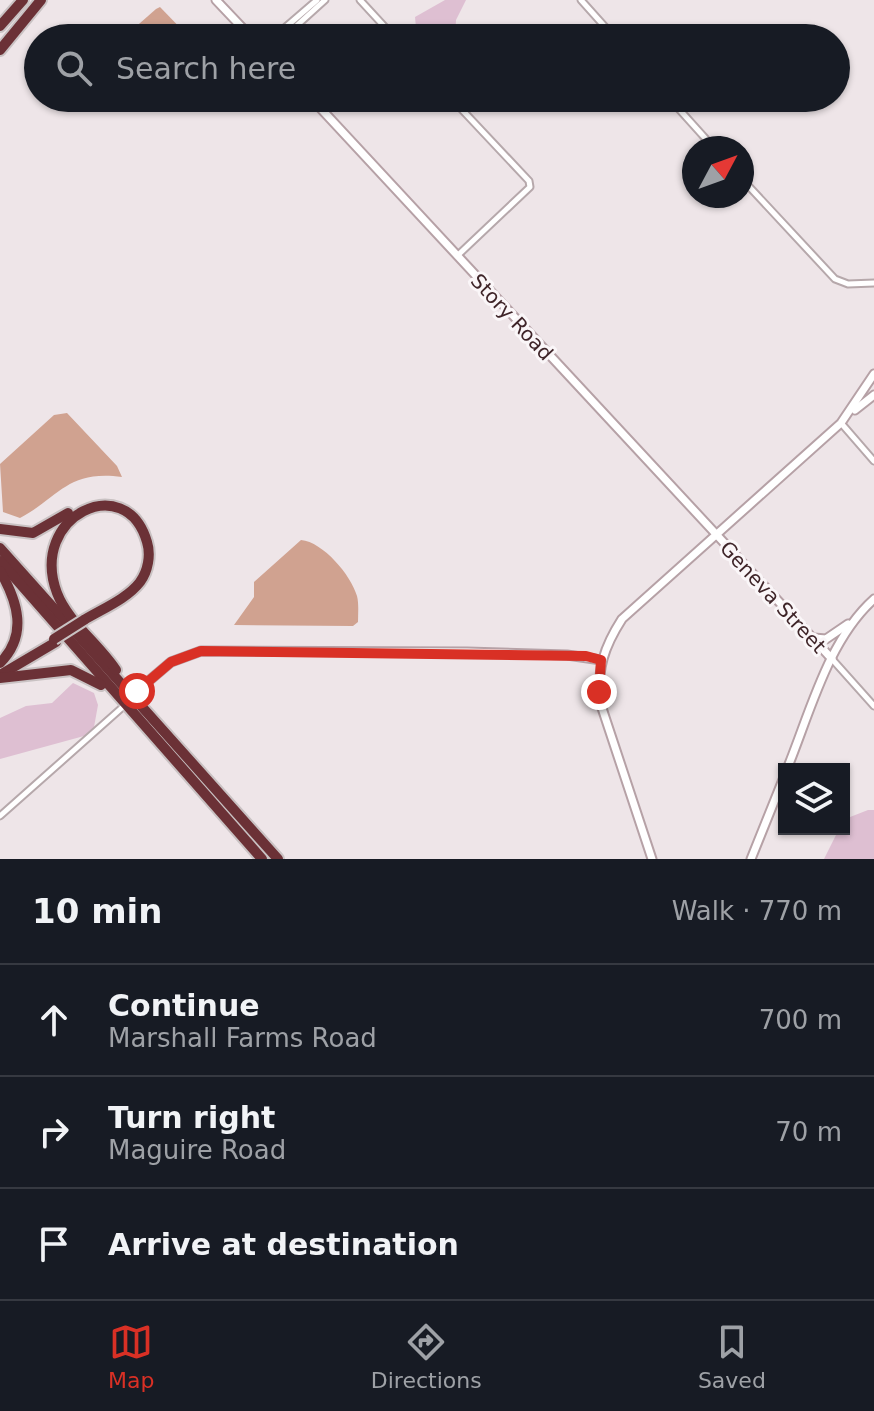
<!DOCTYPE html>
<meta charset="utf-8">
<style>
body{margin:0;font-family:"DejaVu Sans",sans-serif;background:#242831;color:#f1f3f6}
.controls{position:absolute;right:24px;bottom:24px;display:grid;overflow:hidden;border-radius:0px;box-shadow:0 2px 6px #0004}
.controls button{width:72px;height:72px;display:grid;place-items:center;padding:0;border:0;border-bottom:2px solid #363941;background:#171b24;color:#f1f3f6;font:40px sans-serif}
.compass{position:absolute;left:682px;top:136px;width:72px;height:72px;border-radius:50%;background:#171b24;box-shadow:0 2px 6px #0004;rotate:49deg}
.stop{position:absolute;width:24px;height:24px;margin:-18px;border:6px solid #d93025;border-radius:50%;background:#fff}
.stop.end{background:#d93025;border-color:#fff;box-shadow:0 2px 8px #0008}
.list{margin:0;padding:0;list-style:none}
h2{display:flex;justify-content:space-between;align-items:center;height:104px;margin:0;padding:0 32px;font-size:34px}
h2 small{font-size:26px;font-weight:400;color:#9ea1a6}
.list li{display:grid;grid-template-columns:52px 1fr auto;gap:24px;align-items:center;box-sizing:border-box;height:112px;padding:0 32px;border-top:2px solid #363941}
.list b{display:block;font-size:30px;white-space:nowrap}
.list p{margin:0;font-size:26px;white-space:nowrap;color:#9ea1a6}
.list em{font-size:26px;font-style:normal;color:#9ea1a6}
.icon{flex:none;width:44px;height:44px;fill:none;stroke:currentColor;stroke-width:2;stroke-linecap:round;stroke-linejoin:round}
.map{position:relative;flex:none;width:874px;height:859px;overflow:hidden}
.search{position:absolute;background:#171b24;box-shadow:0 2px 6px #0004;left:24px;right:24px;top:24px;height:88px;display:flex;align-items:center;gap:20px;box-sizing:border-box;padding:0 28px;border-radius:44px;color:#9ea1a6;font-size:30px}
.sheet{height:440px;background:#171b24}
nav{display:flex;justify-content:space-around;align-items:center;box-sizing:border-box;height:112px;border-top:2px solid #363941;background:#171b24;font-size:22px;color:#9ea1a6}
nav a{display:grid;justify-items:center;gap:4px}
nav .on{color:#d93025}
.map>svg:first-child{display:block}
.green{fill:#debfd2}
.water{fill:#d0a290}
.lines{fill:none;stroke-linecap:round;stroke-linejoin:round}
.street-casing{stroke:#b6a8ab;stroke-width:9}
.secondary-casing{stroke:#b6a1a6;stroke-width:11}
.highway-casing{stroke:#c9c2c3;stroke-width:14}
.street{stroke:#fff;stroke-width:5}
.secondary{stroke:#fff;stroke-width:7}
.highway{stroke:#6b3136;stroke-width:10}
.highway-bridge-casing{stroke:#c9c2c3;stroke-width:14;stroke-linecap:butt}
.highway-bridge{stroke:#6b3136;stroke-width:10}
.route{stroke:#d93025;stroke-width:10}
.labels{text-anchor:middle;stroke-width:6;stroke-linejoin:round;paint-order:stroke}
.street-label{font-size:20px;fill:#3f2529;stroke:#faf6f8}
</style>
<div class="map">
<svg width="874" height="859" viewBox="0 0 874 859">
<rect width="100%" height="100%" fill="#eee5e8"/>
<g class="green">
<polygon points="445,0 466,0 456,20 455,38 417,38 415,17"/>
<polygon points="73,683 94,693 98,705 94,727 84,736 0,759 0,718 26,706 52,703"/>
<polygon points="868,810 874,810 874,859 824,859 839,829 844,829 845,819"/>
</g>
<g class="water">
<polygon points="160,7 190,38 123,38 156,9"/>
<path d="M 67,413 L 117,466 L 122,477 C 67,470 61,496 20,518 L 3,512 L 0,464 L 54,415 Z"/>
<path d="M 301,540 C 323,542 351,575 357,596 C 359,604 358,614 358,622 L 353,626 L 234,625 L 254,597 L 254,582 Z"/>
</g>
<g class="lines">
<defs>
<g id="street">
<polyline points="360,0 395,38"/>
<polyline points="581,0 615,38"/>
<polyline points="273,38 317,0"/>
<polyline points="283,38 325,0"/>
<polyline points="451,98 529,181 530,187 457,256"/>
<polyline points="669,98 714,148"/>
<polyline points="742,179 835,279 848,284 874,283"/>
<polyline points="841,423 874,461"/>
<polyline points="832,659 874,706"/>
<polyline points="0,816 125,705"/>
</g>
<g id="secondary">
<polyline points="216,0 252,38"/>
<polyline points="311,98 832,659"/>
<polyline points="855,410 874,395"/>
<polyline points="814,638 826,639 848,624"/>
<polyline points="131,696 171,662 201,651 467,652 567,655 601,660"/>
<path d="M 787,769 C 810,713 828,640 874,599"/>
<path d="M 652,859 L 600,702 C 597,669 604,647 622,619 L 841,423 L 874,374"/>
<polyline points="751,859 784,777"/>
</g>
<g id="highway">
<polyline points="0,26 23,0"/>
<polyline points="0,50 41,0"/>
<polyline points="0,529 33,533 68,513"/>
<polyline points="0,548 278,859"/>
<polyline points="0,561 262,859"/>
<path d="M 0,571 C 18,602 28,635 0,663"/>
<path d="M 84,620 C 102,609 127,599 140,582 C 148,571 151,555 147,542 C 126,469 28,516 57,593 C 68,622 99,644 116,670"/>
<polyline points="2,674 56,642"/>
<polyline points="0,678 71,670 101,685"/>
</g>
</defs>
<use href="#street" class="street-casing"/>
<use href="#secondary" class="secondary-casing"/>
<use href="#highway" class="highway-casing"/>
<use href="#street" class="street"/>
<use href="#secondary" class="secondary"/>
<use href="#highway" class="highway"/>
<defs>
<polyline id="highway-bridge" points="54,639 84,620"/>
</defs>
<use href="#highway-bridge" class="highway-bridge-casing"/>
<use href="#highway-bridge" class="highway-bridge"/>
</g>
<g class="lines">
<polyline class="route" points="137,691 171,662 201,651 586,656 601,660 599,692"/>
</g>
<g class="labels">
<g class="street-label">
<text transform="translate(512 317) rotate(47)" y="7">Story Road</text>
<text transform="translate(773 597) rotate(47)" y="7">Geneva Street</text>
</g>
</g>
</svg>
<div class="controls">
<button><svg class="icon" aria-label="layers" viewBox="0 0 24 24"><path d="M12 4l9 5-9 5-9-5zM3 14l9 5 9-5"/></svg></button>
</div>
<svg class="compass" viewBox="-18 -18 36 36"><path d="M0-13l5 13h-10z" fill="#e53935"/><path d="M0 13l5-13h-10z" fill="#9ea1a6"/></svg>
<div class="stop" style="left:137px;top:691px"></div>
<div class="stop end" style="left:599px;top:692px"></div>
<div class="search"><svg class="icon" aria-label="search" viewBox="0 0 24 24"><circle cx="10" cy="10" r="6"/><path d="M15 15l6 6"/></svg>Search here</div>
</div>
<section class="sheet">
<h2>10 min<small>Walk · 770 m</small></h2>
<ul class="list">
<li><svg class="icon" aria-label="ahead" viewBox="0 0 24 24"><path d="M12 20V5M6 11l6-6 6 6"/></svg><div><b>Continue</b><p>Marshall Farms Road</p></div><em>700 m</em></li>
<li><svg class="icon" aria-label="right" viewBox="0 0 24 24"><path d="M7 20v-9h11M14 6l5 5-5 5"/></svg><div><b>Turn right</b><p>Maguire Road</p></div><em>70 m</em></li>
<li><svg class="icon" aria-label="arrive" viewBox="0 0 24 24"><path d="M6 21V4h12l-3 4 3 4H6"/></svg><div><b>Arrive at destination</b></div></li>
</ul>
</section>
<nav>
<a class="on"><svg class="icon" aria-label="map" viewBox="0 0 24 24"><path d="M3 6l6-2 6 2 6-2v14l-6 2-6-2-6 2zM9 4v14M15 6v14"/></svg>Map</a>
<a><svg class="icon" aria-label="directions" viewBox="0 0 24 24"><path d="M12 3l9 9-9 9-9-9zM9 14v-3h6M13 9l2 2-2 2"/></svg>Directions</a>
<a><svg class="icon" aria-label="saved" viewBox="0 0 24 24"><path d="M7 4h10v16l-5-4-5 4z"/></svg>Saved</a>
</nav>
